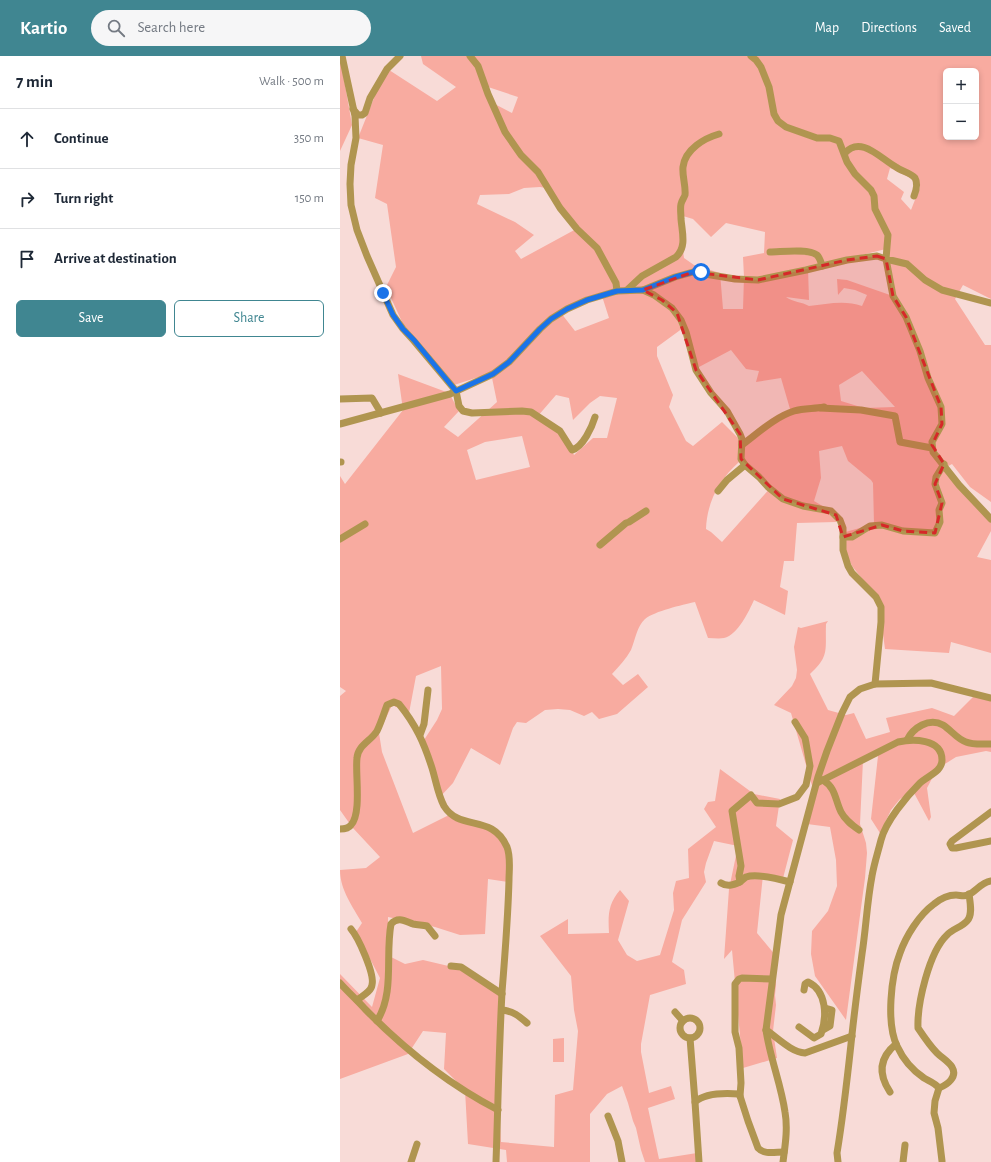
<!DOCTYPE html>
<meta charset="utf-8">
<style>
body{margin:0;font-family:"Alegreya Sans",sans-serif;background:#f6f6f7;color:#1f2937}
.controls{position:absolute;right:12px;top:12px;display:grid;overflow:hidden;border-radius:6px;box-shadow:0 2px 6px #0003}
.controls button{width:36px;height:36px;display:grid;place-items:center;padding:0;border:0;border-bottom:1px solid #e0e1e3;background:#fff;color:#1f2937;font:20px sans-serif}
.stop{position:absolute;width:12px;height:12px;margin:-9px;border:3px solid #1a73e8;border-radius:50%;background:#fff}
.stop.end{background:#1a73e8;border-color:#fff;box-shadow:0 1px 4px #0008}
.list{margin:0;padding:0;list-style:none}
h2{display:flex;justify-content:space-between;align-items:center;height:52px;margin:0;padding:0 16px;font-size:17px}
h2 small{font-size:13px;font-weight:400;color:#747a83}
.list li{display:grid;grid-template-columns:26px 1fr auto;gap:12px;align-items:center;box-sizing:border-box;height:60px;padding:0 16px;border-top:1px solid #e0e1e3}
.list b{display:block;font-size:15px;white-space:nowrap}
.list em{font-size:13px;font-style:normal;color:#747a83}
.actions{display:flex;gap:8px;padding:12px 16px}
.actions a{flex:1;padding:9px 0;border:1px solid #408691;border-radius:6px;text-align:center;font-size:14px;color:#408691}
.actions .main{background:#408691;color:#fff}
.icon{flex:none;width:22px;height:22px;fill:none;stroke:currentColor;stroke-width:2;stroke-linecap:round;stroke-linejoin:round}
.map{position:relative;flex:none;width:651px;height:1106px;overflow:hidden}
header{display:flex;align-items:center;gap:24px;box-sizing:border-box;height:56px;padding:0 20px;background:#408691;color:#fff}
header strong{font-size:19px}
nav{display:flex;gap:22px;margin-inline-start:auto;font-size:14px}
.search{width:280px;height:36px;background:#f6f6f7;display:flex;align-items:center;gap:10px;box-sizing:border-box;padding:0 14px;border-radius:22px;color:#747a83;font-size:15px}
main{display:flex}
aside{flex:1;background:#fff}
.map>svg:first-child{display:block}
.green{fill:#f8aba0;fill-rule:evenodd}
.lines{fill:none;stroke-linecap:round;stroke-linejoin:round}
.minor{stroke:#b09550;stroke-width:7}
.route{stroke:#1a73e8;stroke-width:5}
.marked{fill:#d62828;fill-opacity:0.2;stroke:#d62828;stroke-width:3;stroke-dasharray:8 5;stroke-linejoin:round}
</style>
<header>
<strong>Kartio</strong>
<div class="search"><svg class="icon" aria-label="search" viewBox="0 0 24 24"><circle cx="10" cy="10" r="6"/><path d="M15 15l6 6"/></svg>Search here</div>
<nav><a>Map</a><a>Directions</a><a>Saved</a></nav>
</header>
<main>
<aside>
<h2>7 min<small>Walk · 500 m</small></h2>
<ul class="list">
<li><svg class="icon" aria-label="ahead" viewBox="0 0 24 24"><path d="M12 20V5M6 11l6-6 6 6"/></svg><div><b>Continue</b></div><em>350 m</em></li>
<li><svg class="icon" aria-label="right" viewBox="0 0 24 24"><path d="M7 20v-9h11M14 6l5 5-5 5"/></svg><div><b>Turn right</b></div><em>150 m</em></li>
<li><svg class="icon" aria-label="arrive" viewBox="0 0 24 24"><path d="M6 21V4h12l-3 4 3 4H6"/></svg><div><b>Arrive at destination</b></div></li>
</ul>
<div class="actions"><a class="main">Save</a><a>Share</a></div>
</aside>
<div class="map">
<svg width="651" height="1106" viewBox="0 0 651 1106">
<rect width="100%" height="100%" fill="#f8dbd7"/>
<g class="green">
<polygon points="0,0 12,69 0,95"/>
<path d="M 81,0 L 651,0 L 651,243 L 623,229 L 615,243 L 645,289 L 651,289 L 651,446 L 630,431 L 612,408 L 605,412 L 651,466 L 651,475 L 637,501 L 651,504 L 651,597 L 611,586 L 609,597 L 545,593 L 539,548 L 527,529 L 512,510 L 504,492 L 502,477 L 534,468 L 533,427 L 531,424 L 508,405 L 502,390 L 479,395 L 481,422 L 474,445 L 498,459 L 496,466 L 457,467 L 454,505 L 444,505 L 440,531 L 448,535 L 445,559 L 414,544 C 409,555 398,579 384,582 C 379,583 373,582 368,582 L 355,546 C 342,549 315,555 305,563 C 297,570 295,584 291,594 C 286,603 279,610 272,618 L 283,629 L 298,618 L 308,631 L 277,658 L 259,663 L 252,656 L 244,660 L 230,654 L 218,653 L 205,654 L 186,667 L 177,666 L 173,672 L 160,709 L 131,692 L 113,727 L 100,741 L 84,684 L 97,664 L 102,653 L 101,610 L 76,620 L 69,657 L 52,649 L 39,677 L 42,696 L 73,777 L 109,759 L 147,770 L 167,792 L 168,826 L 148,823 L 145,878 L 120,879 L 95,871 L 48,861 L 49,900 L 65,908 L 83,904 L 117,912 L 159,939 L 159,1047 L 161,1086 L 214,1091 L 215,1039 L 233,1034 L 238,975 L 234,954 L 231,920 L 200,880 L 228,863 L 228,878 L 269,877 C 268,859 268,848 280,834 L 289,845 L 278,884 L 287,899 L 297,905 L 320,899 L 334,854 L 333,837 L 336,825 L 349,822 L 348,793 L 376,771 L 364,753 L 368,746 L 375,745 L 380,713 L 414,738 L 440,743 L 436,770 L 453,784 L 442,826 L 423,819 L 417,877 L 436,900 L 436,929 L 435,939 L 436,949 L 433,975 L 437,1002 L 403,1012 L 392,894 L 384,903 L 389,833 L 398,790 L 374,785 L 366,807 L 364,816 L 366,826 L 342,864 L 332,906 L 344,914 L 346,928 L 310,939 L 301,988 L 301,996 L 309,1037 L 331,1030 L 335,1043 L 308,1052 L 319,1103 L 357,1097 L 358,1106 L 305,1106 L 301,1094 L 296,1072 L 293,1065 L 288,1047 L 282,1030 L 267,1038 L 250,1058 L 250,1106 L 167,1106 L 166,1094 L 128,1088 L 125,1034 L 104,1013 L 106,977 L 83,975 L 68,998 L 0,1023 L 0,918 L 32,951 L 40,922 L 16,876 L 22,867 C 13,851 0,834 0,814 L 26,812 L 40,801 L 12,771 L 0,754 L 0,640 L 6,635 L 0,631 L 0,420 L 5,428 L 63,354 L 58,318 L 109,337 L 119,355 L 104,371 L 118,381 L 157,346 L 151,317 L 114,329 L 63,268 L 46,231 L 56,211 L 47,148 L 35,142 L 43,89 L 18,82 L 46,12 L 97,45 L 116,31 L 83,8 ZM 606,15 L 636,15 L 636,81 L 606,81 ZM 145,30 L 178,41 L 172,57 L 147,44 ZM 550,112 L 579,126 L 580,131 L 571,154 L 561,143 L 564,136 L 547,123 ZM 200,131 L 206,132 L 238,172 L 181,203 L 175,195 L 194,179 L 175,166 L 137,148 L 140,139 L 169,138 L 184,132 ZM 343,160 L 353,163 L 371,181 L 386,167 L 425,176 L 424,197 L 403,201 L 404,221 L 403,253 L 383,253 L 380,217 L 354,209 L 344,202 L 342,188 ZM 546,193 L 550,239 L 507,224 L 497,223 L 498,239 L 504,232 L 515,234 L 527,239 L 522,250 C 505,244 487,248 469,250 C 462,246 453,246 446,241 L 469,244 L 468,212 ZM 261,237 L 269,262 L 235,275 L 221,257 ZM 343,272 L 359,311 L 391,294 L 406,313 L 419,315 L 416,326 L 441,322 L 450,353 L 401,385 L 382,366 L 353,390 L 346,385 L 329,351 L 333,339 L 317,300 L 317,291 ZM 522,315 L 555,351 L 524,352 L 501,345 L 499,329 ZM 216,339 L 229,342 L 233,364 L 250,347 L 260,340 L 277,342 L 267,382 L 253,382 L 234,399 L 226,381 L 197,361 ZM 182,380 L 190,411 L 136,424 L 127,394 L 145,386 ZM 399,406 L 432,430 L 382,486 L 371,476 L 366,473 C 367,446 379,424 399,406 Z"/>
<path d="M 488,565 L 486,568 C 485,594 490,600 470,618 L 488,654 L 506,659 L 514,657 L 526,683 L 550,676 L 546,662 L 592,652 L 614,660 L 635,639 L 651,642 L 651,696 L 646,695 L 616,701 L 597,713 L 587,732 L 591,761 L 589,765 L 573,735 L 560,743 L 551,754 L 540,777 L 531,763 L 538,700 L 523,704 L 520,768 L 526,787 L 527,797 L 525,822 L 506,964 L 475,920 L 471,898 L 472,875 L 488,855 L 497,830 L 496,804 L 490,771 L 467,768 L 473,733 L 451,657 L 434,649 L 452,630 L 456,622 L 457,614 L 454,591 L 458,571 L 461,572 Z"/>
<polygon points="224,982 224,1006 213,1006 213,983"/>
</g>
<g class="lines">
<g class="minor">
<path d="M 2,0 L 15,60 L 16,82 L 11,109 L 10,128 L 11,149 L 17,174 L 27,200 L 53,259 L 63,273 L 74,285 L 116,335 L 119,350 L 123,355 L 132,357 L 182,355 L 191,356 L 220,375 L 232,394 C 243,391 252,371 255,361"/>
<polyline points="130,0 138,10 148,38 165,76 181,99 198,116 220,152 237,173 257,192 276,227 277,235"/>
<polyline points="411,0 416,4 421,11 429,31 434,58 438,65 446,71 477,82 490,82 499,85 507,106 515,118 531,134 534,140 535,153 548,179 546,203 567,208 585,224 602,234 651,247"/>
<polyline points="13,53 18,59 22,59 25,57 30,42 47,13 60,0"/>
<path d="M 505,97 C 521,79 541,103 556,111 C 561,115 571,117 575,122 C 578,127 576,135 574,140"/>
<path d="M 430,196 C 441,196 468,192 477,199 C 480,202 481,206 482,210"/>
<path d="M 287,234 L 302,220 L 336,201 C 347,191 342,176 341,163 C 341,158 340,152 341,148 C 342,144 344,142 345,139 C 346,130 342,120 343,111 C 345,93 365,82 379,78"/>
<polyline points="303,234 335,221 353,216 395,223 418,224 466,214 507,204 537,200 546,203 553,240 566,261 580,295 588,322 601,351 602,368 592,386 593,396 619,429 651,463"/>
<polyline points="0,343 32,342 41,357"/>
<polyline points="480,352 521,354 555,360 560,386 592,392"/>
<path d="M 0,368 L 110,338 L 153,318 L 169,306 L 200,273 L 211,263 L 227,253 L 247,244 L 277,235 L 303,234 L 314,239 L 332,252 L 341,264 L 346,276 L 356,314 L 371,337 L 387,355 L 400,378 L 402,383 L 401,403 L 405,409 L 419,421 L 428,431 L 443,443 L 463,450 L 491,455 L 500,464 L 503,472 L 503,494 L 508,510 L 512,517 L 536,541 L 541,551 L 541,566 L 535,628 L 520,633 L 510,641 L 502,657 L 487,695 L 478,721 L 441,859 L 426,974 C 430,1002 441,1028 445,1056 C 448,1073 445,1090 443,1106"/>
<path d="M 402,389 C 418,377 435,361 454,355 C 464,352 474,353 484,351"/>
<polyline points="0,406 1,406"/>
<polyline points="378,435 387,424 405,409"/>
<polyline points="503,481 512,481 530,470 542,469 563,475 595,477 600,466 599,454 602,447 595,428 596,421 604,408"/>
<polyline points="0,483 25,468"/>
<polyline points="260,489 286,467 289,466 306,455"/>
<polyline points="535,628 591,627 651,642"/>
<polyline points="80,679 84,668 88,634"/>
<path d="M 567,684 C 573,672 589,661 603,669 C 611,674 617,683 626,686 C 633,689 643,688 651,688"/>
<path d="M 483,724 C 496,732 495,744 501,756 C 505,764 512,769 519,774"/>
<path d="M 477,727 L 558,686 C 572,683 602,682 602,704 C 602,716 587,720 580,727 C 566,741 546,765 541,784 C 538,796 534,808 532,820 C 527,846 526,872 522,898 C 518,928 514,958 511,988 C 507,1025 503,1061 497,1097 L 498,1106"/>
<polyline points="651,756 612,785 610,788 612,792 616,792 651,785"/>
<path d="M 0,773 C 4,773 9,772 11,769 C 22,757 15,717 17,702 C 18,689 31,685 37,675 C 41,667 44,657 47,649 L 54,646 L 59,648 C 76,669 84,687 92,712 C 96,725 98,739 104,750 C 120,776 152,757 167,791 C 171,801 169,814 169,824 C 168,862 165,899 162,936 C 159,993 158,1049 156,1106"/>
<polyline points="400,826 399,820 401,810 392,755 411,739 417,747 439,748 457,741 466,729 470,710 466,687 465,682 455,666"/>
<path d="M 381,827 C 387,831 396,829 401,825 C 403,824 404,822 406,821 C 417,817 439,823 450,826"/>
<path d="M 11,873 C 18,881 35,918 32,929 C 31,936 22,940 17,944"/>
<polyline points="111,910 121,911 162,938"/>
<path d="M 0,927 C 8,936 17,944 25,953 C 64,993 108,1028 158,1054"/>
<path d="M 162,954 C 173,955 179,960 187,967"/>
<polyline points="335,956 343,965"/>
<circle cx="350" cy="972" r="10"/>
<path d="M 37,965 C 55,936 45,900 51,868 C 58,860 65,865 73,868 C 78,869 83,869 87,870 L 95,880"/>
<path d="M 459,971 L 474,982 L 481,978 C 487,961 487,935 468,926 L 465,928 L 464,934"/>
<path d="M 426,974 C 438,982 451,996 465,997 L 512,980"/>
<polyline points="483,974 490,970 492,954 485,952"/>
<polyline points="350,982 355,1046"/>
<path d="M 599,1032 C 607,1029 618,1021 612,1011 C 608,1005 602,1002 597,997 C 590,990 584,981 578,972 C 577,948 589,896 607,879 C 612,873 622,871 627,865 C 633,859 630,846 629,838"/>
<path d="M 550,1036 C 538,1018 539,1002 556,988"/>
<polyline points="400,1040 401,1027 399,992 395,976 395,928 399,923 402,922 432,923"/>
<polyline points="268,1060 278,1085 282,1106"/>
<path d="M 602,1105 L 598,1072 L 594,1057 L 595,1045 L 599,1032 C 595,1027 589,1025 584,1022 C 572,1014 563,1003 557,990 C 546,967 551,920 560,897 C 566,880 579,859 594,848 C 600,843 608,839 616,839 C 620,839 624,841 628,839 C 637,835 640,827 651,825"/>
<polyline points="71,1106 77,1088"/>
<path d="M 359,1106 L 355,1046 C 365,1037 386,1037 399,1038 L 400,1040 L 408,1065 L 418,1092 C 424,1099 435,1096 444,1096"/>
<polyline points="563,1106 565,1089"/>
</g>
</g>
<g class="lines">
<polyline class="route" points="43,237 53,259 63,273 74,284 116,335 153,318 169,306 200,273 211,263 227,253 247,244 277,235 303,234 335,221 353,216 361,216"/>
</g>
<path class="marked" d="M 537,200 L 546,203 L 553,240 L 566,261 L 601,351 L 602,368 L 592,389 L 604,408 L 595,428 L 602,447 L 595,477 L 563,475 L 542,469 L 503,481 L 496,459 L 443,443 L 401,403 L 400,378 L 356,314 L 337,257 L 322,244 L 303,234 L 353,216 L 418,224 L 507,204 Z"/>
</svg>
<div class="controls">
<button>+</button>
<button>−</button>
</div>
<div class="stop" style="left:361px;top:216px"></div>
<div class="stop end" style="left:43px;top:237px"></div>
</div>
</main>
